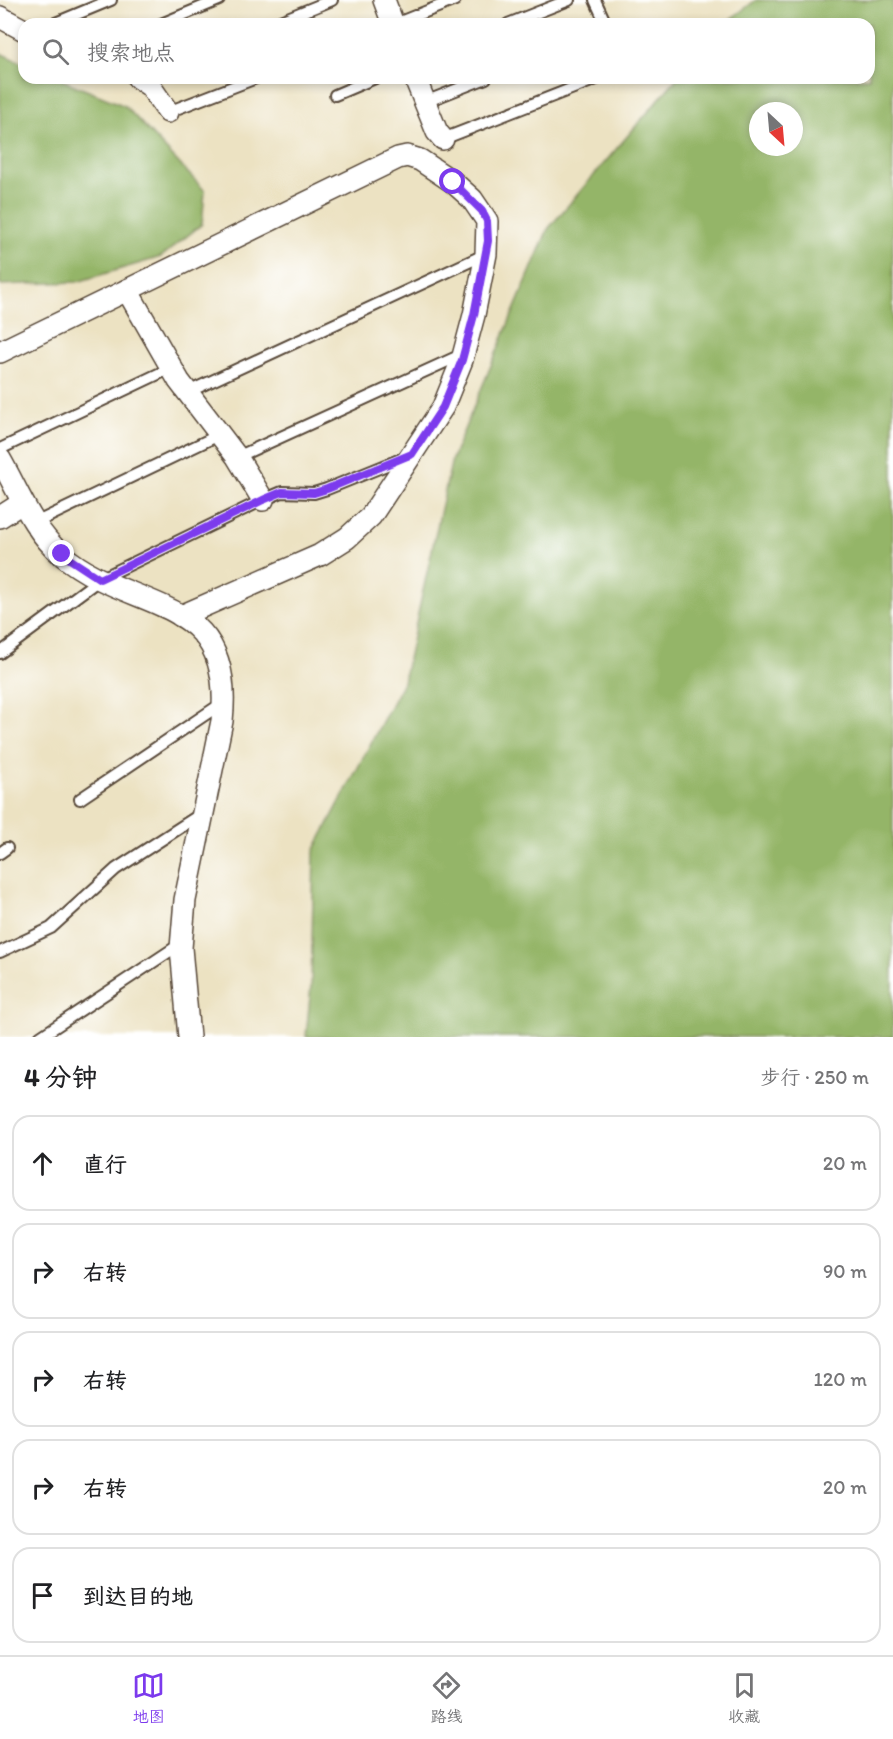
<!DOCTYPE html>
<html lang="zh">
<meta charset="utf-8">
<style>
body{margin:0;font-family:Itim,"LXGW WenKai TC",sans-serif;background:#f2f2f2;color:#202124}
.compass{position:absolute;left:749px;top:102px;width:54px;height:54px;border-radius:50%;background:#fff;box-shadow:0 3px 9px #0003;rotate:154deg}
.stop{position:absolute;width:18px;height:18px;margin:-14px;border:4px solid #7c3aed;border-radius:50%;background:#fff}
.stop.end{background:#7c3aed;border-color:#fff;box-shadow:0 2px 6px #0008}
.list{margin:0;padding:0;list-style:none}
h2{display:flex;justify-content:space-between;align-items:center;height:78px;margin:0;padding:0 24px;font-size:26px}
h2 small{font-size:20px;font-weight:400;color:#757577}
.list li{display:grid;grid-template-columns:39px 1fr auto;gap:18px;align-items:center;box-sizing:border-box;height:96px;margin:0 12px 12px;padding:0 12px;border:2px solid #e0e0e0;border-radius:18px}
.list b{display:block;font-size:22px;white-space:nowrap}
.list em{font-size:20px;font-style:normal;color:#757577}
.icon{flex:none;width:33px;height:33px;fill:none;stroke:currentColor;stroke-width:2;stroke-linecap:round;stroke-linejoin:round}
.map{position:relative;flex:none;width:893px;height:1037px;overflow:hidden}
.search{position:absolute;background:#fff;box-shadow:0 3px 9px #0003;left:18px;right:18px;top:18px;height:66px;display:flex;align-items:center;gap:15px;box-sizing:border-box;padding:0 21px;border-radius:18px;color:#757577;font-size:22px}
.sheet{height:618px;background:#fff}
nav{display:flex;justify-content:space-around;align-items:center;box-sizing:border-box;height:84px;border-top:2px solid #e0e0e0;background:#fff;font-size:16px;color:#757577}
nav a{display:grid;justify-items:center;gap:3px}
nav .on{color:#7c3aed}
.map>svg:first-child{display:block}
.forest{fill:#94b568;stroke:#687043;stroke-width:1.5;fill-rule:evenodd}
.lines{fill:none;stroke-linecap:round;stroke-linejoin:round}
.service-casing{stroke:#564637;stroke-width:14}
.minor-casing{stroke:#564637;stroke-width:24}
.service{stroke:#fff;stroke-width:10}
.minor{stroke:#fff;stroke-width:21}
.route{stroke:#7c3aed;stroke-width:8}
</style>
<div class="map">
<svg width="893" height="1037" viewBox="0 0 893 1037">
<rect width="100%" height="100%" fill="#fff"/>
<filter id="ink" filterUnits="userSpaceOnUse"><feTurbulence type="fractalNoise" baseFrequency=".0167" numOctaves="2"/><feDisplacementMap in="SourceGraphic" scale="12" xChannelSelector="R" yChannelSelector="G"/><feConvolveMatrix kernelMatrix="1 2 1 2 8 2 1 2 1" color-interpolation-filters="sRGB"/></filter>
<filter id="wash" filterUnits="userSpaceOnUse"><feTurbulence type="fractalNoise" baseFrequency=".008" numOctaves="4" result="noise"/><feDisplacementMap in="SourceGraphic" scale="24" xChannelSelector="R" yChannelSelector="G"/><feGaussianBlur stdDeviation="1.35" result="paint"/><feColorMatrix in="noise" values="0 0 0 0 0 0 0 0 0 0 0 0 0 0 0 0 0 1.4 0 .05"/><feComposite in="paint" operator="in"/></filter>
<g filter="url(#wash)">
<rect width="100%" height="100%" fill="#ece2c2"/>
<g class="forest">
<path d="M 756,0 L 893,0 L 893,1037 L 306,1037 L 311,986 L 314,851 L 403,682 L 452,459 L 548,229 L 677,78 L 869,78 L 869,24 L 724,24 ZM 758,111 L 794,111 L 794,147 L 758,147 Z"/>
<polygon points="0,53 24,64 24,78 57,78 125,106 205,191 202,224 161,257 77,282 0,285"/>
</g>
</g>
<g filter="url(#ink)">
<g class="lines">
<defs>
<g id="service">
<polyline points="595,0 606,24"/>
<polyline points="53,24 111,0"/>
<polyline points="161,24 219,0"/>
<polyline points="273,24 332,0"/>
<polyline points="395,24 455,0"/>
<polyline points="508,24 569,0"/>
<polyline points="335,95 375,78"/>
<polyline points="425,102 486,78"/>
<polyline points="168,112 256,78"/>
<polyline points="443,139 599,78"/>
<polyline points="188,392 486,254"/>
<polyline points="0,449 171,368"/>
<polyline points="237,457 463,354"/>
<polyline points="35,523 221,434"/>
<polyline points="0,653 100,579 263,500 282,492 314,493 327,489 406,457"/>
<polyline points="80,799 221,704"/>
<polyline points="0,853 7,848"/>
<polyline points="0,952 51,928 116,869 201,814"/>
<polyline points="40,1037 182,943"/>
</g>
<g id="minor">
<polyline points="384,0 393,24"/>
<polyline points="0,17 24,30"/>
<polyline points="138,78 150,86 168,112"/>
<polyline points="415,78 437,132 443,139"/>
<polyline points="127,290 179,381 237,457 263,500"/>
<polyline points="0,352 398,158 407,156 420,160 453,182 472,199 487,221 486,254 474,315 462,360 443,407 371,516 347,538 320,555 181,616"/>
<path d="M 0,459 C 19,492 32,529 61,554 C 132,615 236,590 222,721 L 185,900 L 181,948 L 189,1037"/>
<polyline points="0,517 22,503"/>
</g>
</defs>
<use href="#service" class="service-casing"/>
<use href="#minor" class="minor-casing"/>
<use href="#service" class="service"/>
<use href="#minor" class="minor"/>
</g>
</g>
<g class="lines" filter="url(#ink)">
<polyline class="route" points="62,554 100,579 263,500 282,492 314,493 327,489 412,454 443,407 462,360 474,315 488,241 487,221 482,211 453,182"/>
</g>
</svg>
<svg class="compass" viewBox="-18 -18 36 36"><path d="M0-13l5 13h-10z" fill="#e53935"/><path d="M0 13l5-13h-10z" fill="#757577"/></svg>
<div class="stop" style="left:453px;top:182px"></div>
<div class="stop end" style="left:62px;top:554px"></div>
<div class="search"><svg class="icon" aria-label="search" viewBox="0 0 24 24"><circle cx="10" cy="10" r="6"/><path d="M15 15l6 6"/></svg>搜索地点</div>
</div>
<section class="sheet">
<h2>4 分钟<small>步行 · 250 m</small></h2>
<ul class="list">
<li><svg class="icon" aria-label="ahead" viewBox="0 0 24 24"><path d="M12 20V5M6 11l6-6 6 6"/></svg><div><b>直行</b></div><em>20 m</em></li>
<li><svg class="icon" aria-label="right" viewBox="0 0 24 24"><path d="M7 20v-9h11M14 6l5 5-5 5"/></svg><div><b>右转</b></div><em>90 m</em></li>
<li><svg class="icon" aria-label="right" viewBox="0 0 24 24"><path d="M7 20v-9h11M14 6l5 5-5 5"/></svg><div><b>右转</b></div><em>120 m</em></li>
<li><svg class="icon" aria-label="right" viewBox="0 0 24 24"><path d="M7 20v-9h11M14 6l5 5-5 5"/></svg><div><b>右转</b></div><em>20 m</em></li>
<li><svg class="icon" aria-label="arrive" viewBox="0 0 24 24"><path d="M6 21V4h12l-3 4 3 4H6"/></svg><div><b>到达目的地</b></div></li>
</ul>
</section>
<nav>
<a class="on"><svg class="icon" aria-label="map" viewBox="0 0 24 24"><path d="M3 6l6-2 6 2 6-2v14l-6 2-6-2-6 2zM9 4v14M15 6v14"/></svg>地图</a>
<a><svg class="icon" aria-label="directions" viewBox="0 0 24 24"><path d="M12 3l9 9-9 9-9-9zM9 14v-3h6M13 9l2 2-2 2"/></svg>路线</a>
<a><svg class="icon" aria-label="saved" viewBox="0 0 24 24"><path d="M7 4h10v16l-5-4-5 4z"/></svg>收藏</a>
</nav>
